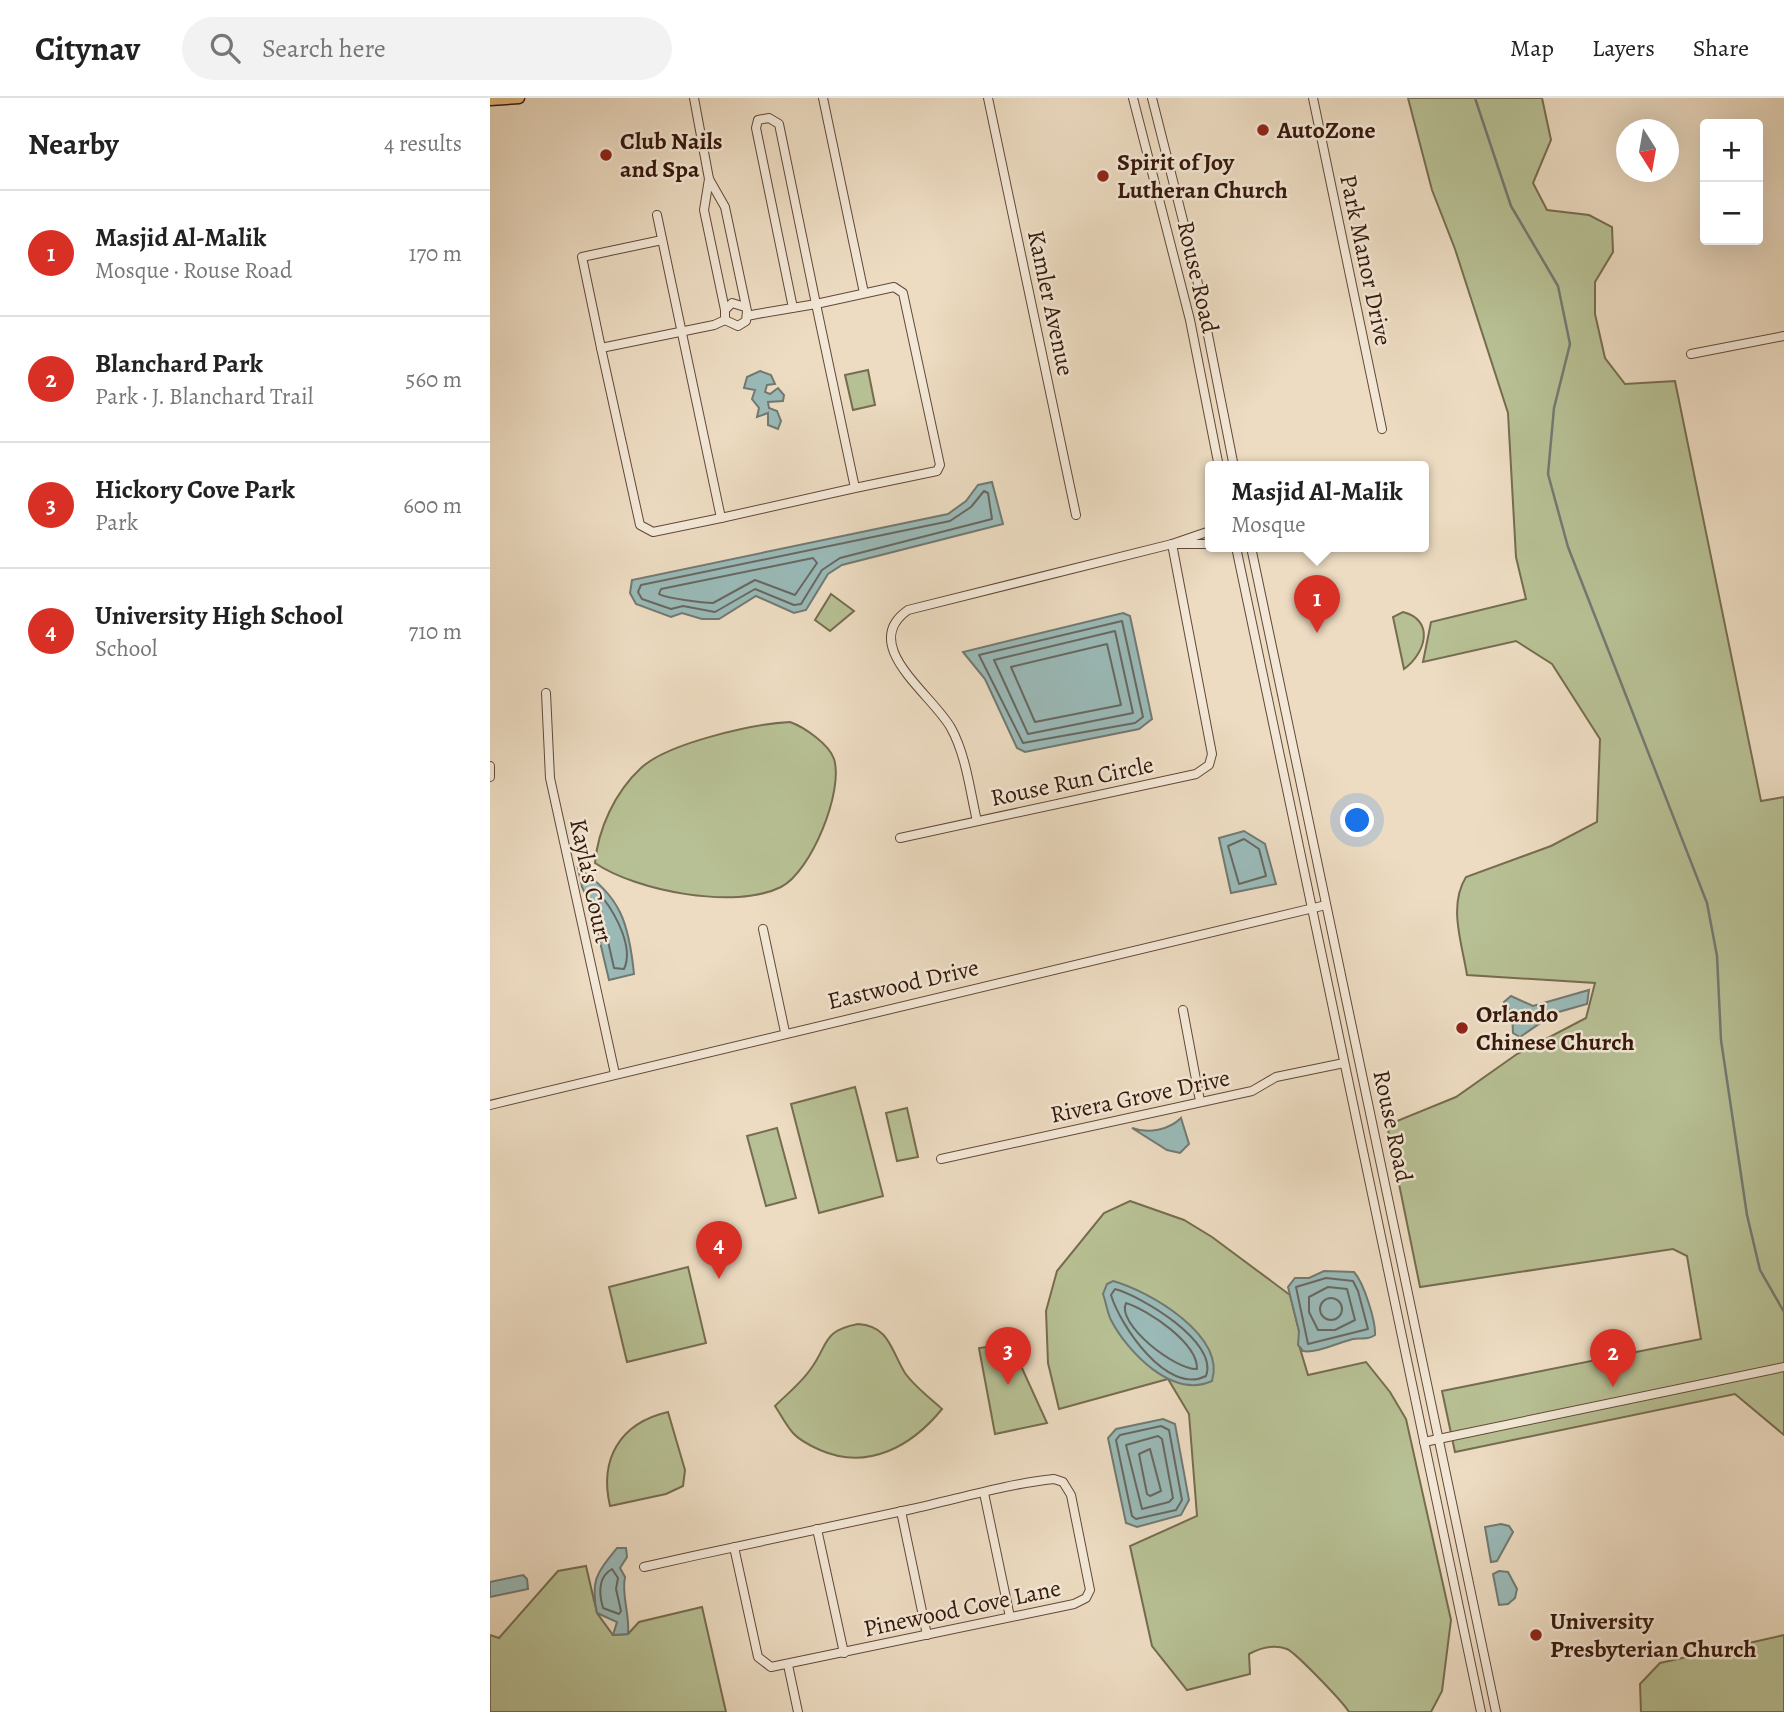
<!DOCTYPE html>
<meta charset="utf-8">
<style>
body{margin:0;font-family:Alegreya,serif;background:#f2f2f2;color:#222}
.controls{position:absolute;right:21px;top:21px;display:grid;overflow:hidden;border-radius:7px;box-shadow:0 7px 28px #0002}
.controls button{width:63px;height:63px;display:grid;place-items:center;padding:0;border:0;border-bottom:2px solid #e0e0e0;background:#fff;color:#222;font:35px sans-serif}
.compass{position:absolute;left:1126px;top:21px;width:63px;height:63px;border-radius:50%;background:#fff;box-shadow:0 7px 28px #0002;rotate:169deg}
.you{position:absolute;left:868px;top:723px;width:24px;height:24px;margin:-18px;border:5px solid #fff;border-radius:50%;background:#1a73e8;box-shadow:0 0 0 10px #1a73e833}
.badge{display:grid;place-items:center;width:46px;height:46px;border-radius:50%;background:#d93025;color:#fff;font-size:23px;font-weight:700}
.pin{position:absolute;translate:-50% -58px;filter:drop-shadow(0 2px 4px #0008)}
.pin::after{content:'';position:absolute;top:37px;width:24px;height:21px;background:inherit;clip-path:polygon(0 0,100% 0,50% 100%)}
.popup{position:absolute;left:715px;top:363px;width:224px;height:91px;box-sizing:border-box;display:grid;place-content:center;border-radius:7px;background:#fff;filter:drop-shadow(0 2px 5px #0005);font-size:23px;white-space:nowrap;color:#767676}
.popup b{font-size:26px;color:#222}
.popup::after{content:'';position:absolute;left:50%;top:100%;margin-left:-14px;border:14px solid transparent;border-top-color:#fff}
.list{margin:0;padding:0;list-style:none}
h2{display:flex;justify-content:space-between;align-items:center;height:91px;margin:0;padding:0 28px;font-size:30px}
h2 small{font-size:23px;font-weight:400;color:#767676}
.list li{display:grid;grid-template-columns:46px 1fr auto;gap:21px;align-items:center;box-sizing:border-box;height:126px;padding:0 28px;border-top:2px solid #e0e0e0}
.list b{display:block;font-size:26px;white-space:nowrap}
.list p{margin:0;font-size:23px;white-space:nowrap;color:#767676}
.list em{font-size:23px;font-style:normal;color:#767676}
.icon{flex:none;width:38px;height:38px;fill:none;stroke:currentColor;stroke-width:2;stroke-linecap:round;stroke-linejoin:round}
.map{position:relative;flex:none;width:1294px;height:1614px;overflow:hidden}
header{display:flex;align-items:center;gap:42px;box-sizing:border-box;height:98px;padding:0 35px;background:#fff;border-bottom:2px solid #e0e0e0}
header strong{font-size:33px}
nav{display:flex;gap:38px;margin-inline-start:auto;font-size:24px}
.search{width:490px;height:63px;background:#f2f2f2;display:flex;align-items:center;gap:18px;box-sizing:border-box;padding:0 24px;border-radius:38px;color:#767676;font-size:26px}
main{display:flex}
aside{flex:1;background:#fff}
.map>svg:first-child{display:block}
.green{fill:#b7c094;stroke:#766c4f;stroke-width:2}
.water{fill:#9abab8;stroke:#727972;stroke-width:2}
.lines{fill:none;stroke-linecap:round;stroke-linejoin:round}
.shore{stroke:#686861;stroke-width:2}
.stream{stroke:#727972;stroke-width:2.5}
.minor-casing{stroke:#634838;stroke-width:10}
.highway-casing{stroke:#35170a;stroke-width:13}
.minor{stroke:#f3e8d7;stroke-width:8}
.highway{stroke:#e6be81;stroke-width:10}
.poi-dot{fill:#8f2418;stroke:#f3e8d7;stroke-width:2.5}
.labels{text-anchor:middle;stroke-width:5;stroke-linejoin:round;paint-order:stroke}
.poi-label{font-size:24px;font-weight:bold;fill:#35170a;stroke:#f3e8d7;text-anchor:start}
.street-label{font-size:24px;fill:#35170a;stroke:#f3e8d7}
</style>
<header>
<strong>Citynav</strong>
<div class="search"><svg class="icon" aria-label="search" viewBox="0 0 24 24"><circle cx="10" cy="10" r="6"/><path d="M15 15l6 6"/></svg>Search here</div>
<nav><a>Map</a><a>Layers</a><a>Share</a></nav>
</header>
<main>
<aside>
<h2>Nearby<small>4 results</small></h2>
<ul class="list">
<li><span class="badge">1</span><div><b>Masjid Al-Malik</b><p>Mosque · Rouse Road</p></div><em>170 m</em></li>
<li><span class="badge">2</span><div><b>Blanchard Park</b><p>Park · J. Blanchard Trail</p></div><em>560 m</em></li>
<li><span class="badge">3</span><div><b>Hickory Cove Park</b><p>Park</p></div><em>600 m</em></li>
<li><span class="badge">4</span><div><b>University High School</b><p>School</p></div><em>710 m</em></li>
</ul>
</aside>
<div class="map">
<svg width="1294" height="1614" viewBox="0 0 1294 1614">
<rect width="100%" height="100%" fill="#eddcc2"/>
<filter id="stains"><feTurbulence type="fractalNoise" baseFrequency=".00286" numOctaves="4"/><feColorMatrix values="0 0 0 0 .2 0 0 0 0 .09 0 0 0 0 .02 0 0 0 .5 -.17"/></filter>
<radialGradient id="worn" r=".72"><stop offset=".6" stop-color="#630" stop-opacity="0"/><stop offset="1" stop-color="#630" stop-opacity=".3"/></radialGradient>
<g class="green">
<path d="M 918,0 L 1052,0 L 1061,42 L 1043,85 L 1057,112 L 1099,117 L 1122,129 L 1123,154 L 1105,184 L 1105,216 L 1115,260 L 1135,286 L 1185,283 L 1271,703 L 1294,699 L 1294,1337 L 1245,1296 L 965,1354 L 952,1293 L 1211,1241 L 1197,1158 L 1183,1151 L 930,1189 L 897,1027 L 966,999 L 1027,956 L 1096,920 L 1105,885 L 977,877 C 972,845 958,808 976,779 L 1061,748 L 1107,724 L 1110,641 L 1062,566 L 1026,543 L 933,564 L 941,524 L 1036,501 L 1026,459 L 1018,315 L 965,151 L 942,92 Z"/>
<polygon points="378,272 385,307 363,312 355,277"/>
<polygon points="341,496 364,513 340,533 325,522"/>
<path d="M 913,514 C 945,522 936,555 914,571 L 903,519 Z"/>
<path d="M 300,624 C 314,629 339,646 344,661 C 354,693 321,774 291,789 C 245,812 146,793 105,765 C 108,731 125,694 151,670 C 178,645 263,626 300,624 Z"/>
<polygon points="365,989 393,1098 329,1115 301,1006"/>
<polygon points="417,1010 428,1059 407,1063 396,1015"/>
<polygon points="287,1030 306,1100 276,1108 257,1038"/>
<path d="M 640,1103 L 694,1122 L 722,1139 L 800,1197 L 809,1233 L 809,1247 L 818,1277 L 876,1264 L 900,1294 L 916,1321 L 961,1522 L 952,1593 L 941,1614 L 859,1614 C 853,1604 806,1555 797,1551 C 784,1546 770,1550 759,1556 L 760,1576 L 697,1592 L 662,1548 L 640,1448 L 707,1418 L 699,1316 L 678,1281 L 569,1311 L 558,1265 L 556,1213 L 567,1173 L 614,1115 Z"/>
<polygon points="198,1169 216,1245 137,1264 119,1189"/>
<path d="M 368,1226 C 400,1228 401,1253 415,1275 C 424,1288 440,1300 452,1311 C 422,1348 378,1373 330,1352 C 321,1348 310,1343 303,1335 C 296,1327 291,1317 285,1308 C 297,1296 311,1285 320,1272 C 339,1247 331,1233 368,1226 Z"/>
<polygon points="521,1246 557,1325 505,1336 489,1250"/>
<path d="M 178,1314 L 195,1372 L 193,1388 L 176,1396 L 120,1408 C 109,1361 130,1325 178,1314 Z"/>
<polygon points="96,1468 107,1515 123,1537 138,1536 149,1524 212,1509 236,1614 0,1614 0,1537 9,1540 68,1473"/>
<polygon points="1294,1537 1294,1614 1151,1614 1150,1586 1170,1565"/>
</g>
<g class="water">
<polygon points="270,273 281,277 285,286 277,287 275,294 280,296 288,290 294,297 293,303 278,304 279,310 287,313 291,323 288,331 278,327 278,315 267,319 269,310 262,301 265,292 254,290 257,279"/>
<polygon points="502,384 513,426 352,467 338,476 316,512 304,515 266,498 229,521 212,521 192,515 181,519 146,506 140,495 142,482 458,416 476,403 488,387"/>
<polygon points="633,515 640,518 662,621 649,631 535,654 527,650 495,581 473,554"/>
<polygon points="754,733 775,746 786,786 741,795 729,740"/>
<path d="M 88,770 C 131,798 139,826 144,876 L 119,882 L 102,810 L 92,789 Z"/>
<polygon points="1099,892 1097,906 1065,915 1030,939 1023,935 1022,916 1014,904 1021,898 1043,908"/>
<path d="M 691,1020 L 699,1046 L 690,1055 L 677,1052 L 642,1030 C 658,1036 679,1032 691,1020 Z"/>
<path d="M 834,1173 L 864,1174 C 874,1185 886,1224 885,1237 C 877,1243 871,1239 863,1241 C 850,1244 825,1256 813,1253 L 808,1247 L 809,1233 L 798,1189 L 805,1180 L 819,1180 Z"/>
<path d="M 623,1183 C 659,1193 736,1237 722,1283 C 683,1301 638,1255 621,1222 C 617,1214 616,1204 613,1196 L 617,1186 Z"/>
<polygon points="673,1321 685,1326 699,1402 691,1417 647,1429 636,1425 618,1340 626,1331"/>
<polygon points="1011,1426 1019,1428 1023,1434 1007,1463 1001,1464 995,1429"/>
<path d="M 127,1450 L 136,1450 L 137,1459 L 130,1470 L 135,1479 C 131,1497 140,1516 138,1536 L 123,1537 L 127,1524 L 107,1515 C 100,1482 107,1475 127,1450 Z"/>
<polygon points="1009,1473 1018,1474 1027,1491 1025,1500 1018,1506 1009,1507 1003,1476"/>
<polygon points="33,1477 37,1481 38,1491 0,1499 0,1484"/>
</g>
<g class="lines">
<g class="shore">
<polygon points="494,393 498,395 502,421 350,460 332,472 311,506 304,507 265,491 225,514 193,508 181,511 152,501 148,494 151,487 460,423 481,409"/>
<path d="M 323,460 L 327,465 L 305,497 L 265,482 L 223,505 C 213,505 175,500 169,496 L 171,491 Z"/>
<polygon points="632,523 653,619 645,625 533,645 489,557"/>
<polygon points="625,533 643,615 538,636 504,562"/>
<polygon points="617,546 631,607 545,624 521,569"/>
<polygon points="754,741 769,751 776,778 749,786 738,748"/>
<path d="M 108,799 L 113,800 C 126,817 144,850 134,871 L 124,870 Z"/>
<polygon points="836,1180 863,1183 868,1193 878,1231 818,1246 806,1189"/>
<polygon points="838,1189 857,1191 865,1222 845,1232 828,1232 819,1214 819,1199"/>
<path d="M 625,1191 C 651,1198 729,1244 716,1278 C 677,1298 630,1227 621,1197 Z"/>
<circle cx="841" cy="1211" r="11"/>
<path d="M 636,1205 C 658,1212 708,1245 707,1271 C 685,1272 626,1226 636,1205 Z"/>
<polygon points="671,1328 679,1332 692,1402 686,1412 646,1421 642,1418 626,1342 630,1337"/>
<polygon points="668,1338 672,1341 683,1400 679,1404 652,1411 636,1347"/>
<polygon points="660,1351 671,1393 660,1398 657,1396 649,1356"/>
<path d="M 122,1471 L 128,1480 L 126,1491 L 131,1513 L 129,1516 L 113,1510 C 109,1496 108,1479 122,1471 Z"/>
</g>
<polyline class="stream" points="985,0 1021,108 1068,188 1080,246 1064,310 1058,376 1078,449 1217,805 1227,858 1231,942 1257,1117 1270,1172 1294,1214"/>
<defs>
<g id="minor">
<polyline points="204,0 219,81 235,109 257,213 256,223 248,228 235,222 235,212 242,205 255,209"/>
<polyline points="333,0 374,195"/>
<polyline points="498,0 586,417"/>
<polyline points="643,0 700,222 729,369"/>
<polyline points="662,0 704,166 744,369"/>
<polyline points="823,0 892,331"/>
<polyline points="219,81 214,112 235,212"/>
<polyline points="167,117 231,420 365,390 326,206 404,189 413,195 450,367 447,373 365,390"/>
<polyline points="172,142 92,159 111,250 224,227 235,222"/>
<polyline points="257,218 267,216 326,206 289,26 279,20 268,22 266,30 303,210"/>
<polyline points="111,250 150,427 163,434 231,420"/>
<polyline points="1201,256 1294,238"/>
<polyline points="685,446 720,446"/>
<polyline points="746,449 991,1614"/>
<polyline points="761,449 1006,1614"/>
<polyline points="56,595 60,680 125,976"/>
<polyline points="0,668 0,679"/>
<path d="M 487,723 C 480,693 476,657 461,630 C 442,596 368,547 418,512 L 682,446 L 720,433"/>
<polyline points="410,740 706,676 719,667 722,656 682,446"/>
<polyline points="273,831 295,934"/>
<polyline points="693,912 710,1003"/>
<polyline points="0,1007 836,807"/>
<polyline points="451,1061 762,993 786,979 854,965"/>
<polyline points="934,1344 1294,1269"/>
<polyline points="494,1395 520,1519"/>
<polyline points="411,1413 437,1537"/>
<polyline points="327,1431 354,1555"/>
<path d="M 154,1469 C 243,1449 332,1430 422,1411 C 468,1401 516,1386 564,1381 L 573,1384 L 581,1397 L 600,1492 L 596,1500 L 584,1506 L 281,1569 L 268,1559 L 244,1449"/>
<polyline points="298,1567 308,1614"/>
</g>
<polyline id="highway" points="0,2 29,0"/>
</defs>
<use href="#minor" class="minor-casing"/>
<use href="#highway" class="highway-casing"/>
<use href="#minor" class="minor"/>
<use href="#highway" class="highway"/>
</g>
<g class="poi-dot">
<circle cx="773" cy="32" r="7"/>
<circle cx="116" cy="57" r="7"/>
<circle cx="613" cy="78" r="7"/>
<circle cx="972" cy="930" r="7"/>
<circle cx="1046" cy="1537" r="7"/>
</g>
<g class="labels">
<g class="poi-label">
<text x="787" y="40">AutoZone</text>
<text x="130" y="51">Club Nails<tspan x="130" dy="28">and Spa</tspan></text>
<text x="627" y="72">Spirit of Joy<tspan x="627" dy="28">Lutheran Church</tspan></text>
<text x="986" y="924">Orlando<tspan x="986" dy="28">Chinese Church</tspan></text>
<text x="1060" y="1531">University<tspan x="1060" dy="28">Presbyterian Church</tspan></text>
</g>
<g class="street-label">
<text transform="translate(876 162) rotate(78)" y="8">Park Manor Drive</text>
<text transform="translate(708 179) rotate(77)" y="8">Rouse Road</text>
<text transform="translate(561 205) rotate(78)" y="8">Kamler Avenue</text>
<text transform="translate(582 683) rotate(-12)" y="8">Rouse Run Circle</text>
<text transform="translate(101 783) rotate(78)" y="8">Kayla's Court</text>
<text transform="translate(413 886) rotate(-13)" y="8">Eastwood Drive</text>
<text transform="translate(650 998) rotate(-12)" y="8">Rivera Grove Drive</text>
<text transform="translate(903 1028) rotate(78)" y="8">Rouse Road</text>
<text transform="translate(472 1510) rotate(-12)" y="8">Pinewood Cove Lane</text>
</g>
</g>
<rect width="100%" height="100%" filter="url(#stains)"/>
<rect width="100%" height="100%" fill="url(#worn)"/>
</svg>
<div class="controls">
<button>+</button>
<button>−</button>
</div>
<svg class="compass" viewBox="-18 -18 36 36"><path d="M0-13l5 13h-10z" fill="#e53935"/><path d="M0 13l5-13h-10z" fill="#767676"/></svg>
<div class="you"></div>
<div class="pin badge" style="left:827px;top:535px">1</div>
<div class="popup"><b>Masjid Al-Malik</b>Mosque</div>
<div class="pin badge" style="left:1123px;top:1289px">2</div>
<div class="pin badge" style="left:518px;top:1287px">3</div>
<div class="pin badge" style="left:229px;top:1181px">4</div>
</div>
</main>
